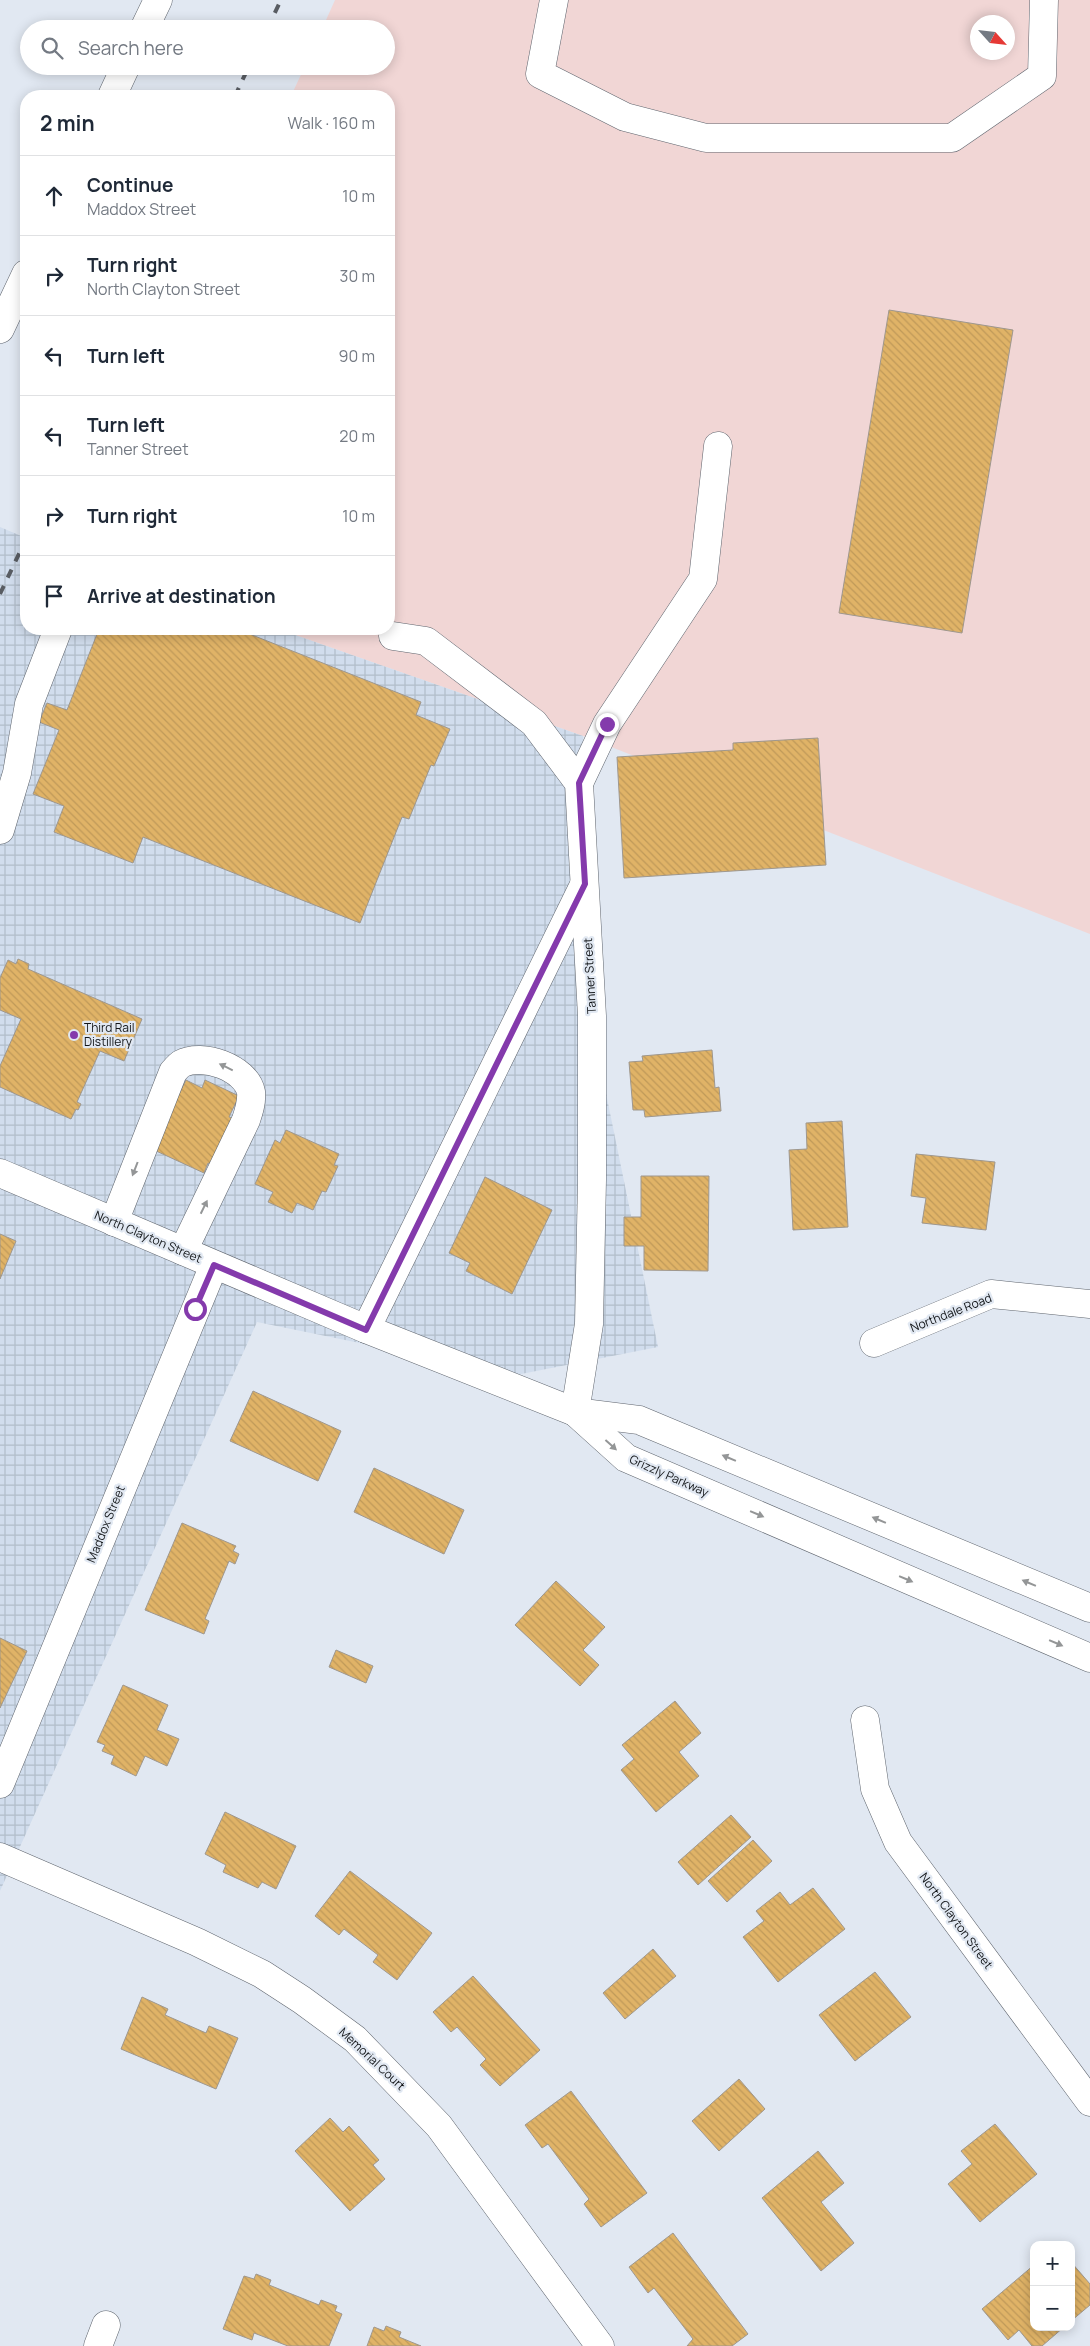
<!DOCTYPE html>
<meta charset="utf-8">
<style>
body{margin:0;font-family:Manrope,sans-serif;background:#f6f6f7;color:#1f2937}
.controls{position:absolute;right:15px;bottom:15px;display:grid;overflow:hidden;border-radius:10px;box-shadow:0 2px 12px #0003}
.controls button{width:45px;height:45px;display:grid;place-items:center;padding:0;border:0;border-bottom:1px solid #e0e1e3;background:#fff;color:#1f2937;font:25px sans-serif}
.compass{position:absolute;left:970px;top:15px;width:45px;height:45px;border-radius:50%;background:#fff;box-shadow:0 2px 12px #0003;rotate:117deg}
.stop{position:absolute;width:15px;height:15px;margin:-11px;border:4px solid #843aac;border-radius:50%;background:#fff}
.stop.end{background:#843aac;border-color:#fff;box-shadow:0 1px 5px #0008}
.list{margin:0;padding:0;list-style:none}
h2{display:flex;justify-content:space-between;align-items:center;height:65px;margin:0;padding:0 20px;font-size:21px}
h2 small{font-size:16px;font-weight:400;color:#747a83}
.list li{display:grid;grid-template-columns:32px 1fr auto;gap:15px;align-items:center;box-sizing:border-box;height:80px;padding:0 20px;border-top:1px solid #e0e1e3}
.list b{display:block;font-size:19px;white-space:nowrap}
.list p{margin:0;font-size:16px;white-space:nowrap;color:#747a83}
.list em{font-size:16px;font-style:normal;color:#747a83}
.icon{flex:none;width:28px;height:28px;fill:none;stroke:currentColor;stroke-width:2;stroke-linecap:round;stroke-linejoin:round}
.map{position:relative;flex:none;width:1090px;height:2346px;overflow:hidden}
.search{position:absolute;background:#fff;box-shadow:0 2px 12px #0003;left:20px;top:20px;width:375px;height:55px;display:flex;align-items:center;gap:12px;box-sizing:border-box;padding:0 18px;border-radius:28px;color:#747a83;font-size:19px}
.panel{position:absolute;background:#fff;box-shadow:0 2px 12px #0003;left:20px;top:90px;width:375px;height:545px;border-radius:20px}
.map>svg:first-child{display:block}
.commercial{fill:#f1d6d5;fill-rule:evenodd}
.industrial{fill:url(#industrial-grid)}
.building{fill:url(#building-back-hatch);stroke:#9e978e}
.lines{fill:none;stroke-linecap:round;stroke-linejoin:round}
.minor-casing{stroke:#5f656e;stroke-width:29}
.minor{stroke:#fff;stroke-width:28}
.rail{stroke:#595d63;stroke-width:4;stroke-dasharray:9 9;stroke-linecap:butt}
.oneway{fill:#949697}
.route{stroke:#843aac;stroke-width:6}
.poi-dot{fill:#843aac;stroke:#e1e8f2;stroke-width:2}
.labels{text-anchor:middle;stroke-width:4.5;stroke-linejoin:round;paint-order:stroke}
.street-label{font-size:12px;fill:#121518;stroke:#e1e8f2}
.poi-label{font-size:12px;fill:#121518;stroke:#e1e8f2;text-anchor:start}
</style>
<div class="map">
<svg width="1090" height="2346" viewBox="0 0 1090 2346">
<defs>
<pattern id="industrial-grid" width="8" height="8" patternUnits="userSpaceOnUse" patternTransform="scale(1.25)"><rect width="8" height="8" fill="#d1dded"/><path d="M0 4h8M4 0v8" fill="none" stroke="#b2bdca"/></pattern>
<pattern id="building-back-hatch" width="6" height="6" patternUnits="userSpaceOnUse" patternTransform="scale(1.25)"><rect width="6" height="6" fill="#e0b367"/><path d="M-1 5l2 2M0 0l6 6M5-1l2 2" fill="none" stroke="#bf9959"/></pattern>
</defs>
<rect width="100%" height="100%" fill="#e1e8f2"/>
<path class="commercial" d="M 335,0 L 1090,0 L 1090,934 L 583,736 L 278,629 L 389,629 L 389,96 L 291,96 L 305,66 L 386,66 L 386,29 L 322,29 ZM 978,22 L 1008,22 L 1008,52 L 978,52 Z"/>
<polygon class="industrial" points="0,527 26,538 26,629 278,629 583,736 592,1025 658,1347 516,1375 257,1322 0,1891"/>
<g class="building">
<polygon points="889,310 1013,330 962,633 839,613"/>
<polygon points="99,629 237,629 421,702 416,715 450,729 434,766 431,765 409,819 402,817 360,923 143,837 133,863 54,832 64,806 33,794 59,730 39,722 47,703 67,710"/>
<polygon points="818,738 826,865 624,878 617,757 733,750 733,743"/>
<polygon points="18,959 29,964 28,969 142,1019 124,1061 100,1051 77,1102 81,1104 78,1110 76,1109 71,1119 0,1087 0,1066 21,1019 0,1010 0,978 8,960 16,964"/>
<polygon points="712,1050 715,1088 719,1087 721,1111 645,1117 644,1110 633,1110 629,1062 643,1061 642,1056"/>
<polygon points="186,1080 202,1088 205,1080 239,1096 229,1117 233,1118 212,1165 208,1163 204,1173 154,1150 175,1092 179,1094"/>
<polygon points="842,1121 848,1227 793,1230 789,1150 807,1149 806,1123"/>
<polygon points="286,1130 339,1154 334,1165 338,1166 326,1192 322,1191 313,1210 297,1203 292,1213 268,1202 273,1192 255,1184 275,1140 280,1143"/>
<polygon points="916,1154 995,1162 986,1230 922,1223 926,1198 911,1196"/>
<polygon points="641,1176 709,1176 708,1271 644,1270 644,1246 624,1246 624,1217 641,1217"/>
<polygon points="485,1177 552,1210 512,1294 466,1271 470,1263 449,1253"/>
<polygon points="0,1234 16,1241 0,1279"/>
<polygon points="253,1391 341,1431 318,1481 230,1441"/>
<polygon points="374,1468 464,1510 444,1554 354,1512"/>
<polygon points="182,1523 236,1546 233,1551 239,1554 235,1564 229,1561 205,1619 209,1621 204,1634 145,1610"/>
<polygon points="556,1581 605,1627 583,1650 599,1665 580,1686 515,1625"/>
<polygon points="0,1638 27,1651 0,1708"/>
<polygon points="336,1650 373,1666 366,1683 329,1667"/>
<polygon points="123,1685 168,1705 157,1730 179,1739 167,1766 145,1756 136,1776 111,1764 114,1756 102,1751 105,1745 97,1742"/>
<polygon points="675,1701 701,1733 679,1752 699,1776 656,1812 621,1770 634,1759 622,1745"/>
<polygon points="225,1812 296,1846 276,1889 262,1882 258,1888 223,1872 226,1865 205,1854"/>
<polygon points="731,1815 751,1837 698,1885 678,1862"/>
<polygon points="753,1840 772,1861 727,1902 708,1881"/>
<polygon points="350,1871 432,1933 397,1980 373,1962 378,1955 344,1929 339,1935 315,1916"/>
<polygon points="813,1888 845,1929 778,1982 743,1937 764,1921 756,1911 780,1892 790,1905"/>
<polygon points="653,1949 676,1976 625,2019 603,1993"/>
<polygon points="875,1972 911,2017 855,2061 819,2015"/>
<polygon points="473,1976 540,2050 500,2086 480,2065 486,2059 457,2027 451,2032 433,2012"/>
<polygon points="142,1997 168,2009 165,2015 206,2033 209,2026 238,2038 216,2089 121,2049"/>
<polygon points="739,2079 765,2109 719,2151 692,2121"/>
<polygon points="571,2091 647,2193 601,2227 584,2204 589,2199 548,2144 542,2148 525,2125"/>
<polygon points="330,2118 343,2132 349,2126 379,2160 373,2165 385,2179 350,2211 295,2151"/>
<polygon points="995,2124 1037,2174 980,2222 948,2184 972,2164 961,2151"/>
<polygon points="818,2151 844,2183 821,2202 854,2243 821,2271 762,2198"/>
<polygon points="673,2233 748,2334 732,2346 687,2346 693,2339 654,2288 648,2293 629,2267"/>
<polygon points="1071,2262 1090,2284 1090,2305 1071,2321"/>
<polygon points="1034,2265 1034,2327 1064,2327 1042,2346 1032,2346 1019,2330 1008,2340 982,2309"/>
<polygon points="256,2274 271,2280 269,2285 319,2305 321,2300 337,2306 335,2311 342,2314 329,2346 288,2346 254,2333 252,2340 223,2329 244,2276 254,2279"/>
<polygon points="386,2326 401,2332 399,2337 421,2346 367,2346 374,2327 384,2331"/>
</g>
<g class="lines">
<defs>
<g id="minor">
<polyline points="554,0 540,74 625,117 706,138 952,138 1042,76 1044,0"/>
<polyline points="144,29 158,0"/>
<polyline points="112,96 126,66"/>
<polyline points="0,329 26,274"/>
<polyline points="393,636 426,641 534,723 579,783 592,1016 592,1180 589,1324 575,1412"/>
<polyline points="579,783 607,724 703,579 718,446"/>
<polyline points="0,830 17,773 29,704 58,629"/>
<polyline points="0,1173 366,1329 575,1412 639,1420 1090,1608"/>
<path d="M 114,1222 L 173,1072 C 175,1070 178,1066 181,1064 C 202,1052 246,1068 251,1092 C 252,1102 249,1111 246,1120 L 183,1251"/>
<polyline points="366,1329 584,885"/>
<polyline points="874,1343 991,1294 1090,1304"/>
<polyline points="575,1412 626,1458 1090,1658"/>
<polyline points="865,1720 875,1789 898,1842 1090,2102"/>
<polyline points="0,1784 214,1265"/>
<polyline points="0,1857 197,1942 262,1974 302,2000 355,2039 439,2126 600,2346"/>
<polyline points="98,2346 106,2325"/>
</g>
</defs>
<use href="#minor" class="minor-casing"/>
<use href="#minor" class="minor"/>
<g class="rail">
<polyline points="267,29 281,0"/>
<polyline points="235,96 249,66"/>
<polyline points="0,594 26,539"/>
</g>
</g>
<defs><path id="oneway-solid" d="M-6-.8H1V-3.2L6.5 0L1 3.2V.8H-6Z" transform="scale(1.25)"/></defs>
<g class="oneway">
<use href="#oneway-solid" transform="translate(226 1067) rotate(-154)"/>
<use href="#oneway-solid" transform="translate(135 1169) rotate(111)"/>
<use href="#oneway-solid" transform="translate(204 1207) rotate(-64)"/>
<use href="#oneway-solid" transform="translate(611 1445) rotate(42)"/>
<use href="#oneway-solid" transform="translate(729 1458) rotate(-157)"/>
<use href="#oneway-solid" transform="translate(757 1514) rotate(23)"/>
<use href="#oneway-solid" transform="translate(879 1520) rotate(-157)"/>
<use href="#oneway-solid" transform="translate(906 1579) rotate(23)"/>
<use href="#oneway-solid" transform="translate(1029 1583) rotate(-157)"/>
<use href="#oneway-solid" transform="translate(1056 1643) rotate(23)"/>
</g>
<g class="lines">
<polyline class="route" points="195,1309 214,1265 366,1330 585,884 579,783 607,724"/>
</g>
<circle class="poi-dot" cx="74" cy="1035" r="5"/>
<g class="labels">
<g class="street-label">
<text transform="translate(590 976) rotate(-93)" y="4">Tanner Street</text>
<text transform="translate(148 1237) rotate(23)" y="4">North Clayton Street</text>
<text transform="translate(951 1313) rotate(-21)" y="4">Northdale Road</text>
<text transform="translate(669 1476) rotate(24)" y="4">Grizzly Parkway</text>
<text transform="translate(106 1524) rotate(-68)" y="4">Maddox Street</text>
<text transform="translate(956 1921) rotate(54)" y="4">North Clayton Street</text>
<text transform="translate(372 2059) rotate(43)" y="4">Memorial Court</text>
</g>
<g class="poi-label">
<text x="84" y="1032">Third Rail<tspan x="84" dy="14">Distillery</tspan></text>
</g>
</g>
</svg>
<div class="controls">
<button>+</button>
<button>−</button>
</div>
<svg class="compass" viewBox="-18 -18 36 36"><path d="M0-13l5 13h-10z" fill="#e53935"/><path d="M0 13l5-13h-10z" fill="#747a83"/></svg>
<div class="stop" style="left:195px;top:1309px"></div>
<div class="stop end" style="left:607px;top:724px"></div>
<div class="search"><svg class="icon" aria-label="search" viewBox="0 0 24 24"><circle cx="10" cy="10" r="6"/><path d="M15 15l6 6"/></svg>Search here</div>
<section class="panel">
<h2>2 min<small>Walk · 160 m</small></h2>
<ul class="list">
<li><svg class="icon" aria-label="ahead" viewBox="0 0 24 24"><path d="M12 20V5M6 11l6-6 6 6"/></svg><div><b>Continue</b><p>Maddox Street</p></div><em>10 m</em></li>
<li><svg class="icon" aria-label="right" viewBox="0 0 24 24"><path d="M7 20v-9h11M14 6l5 5-5 5"/></svg><div><b>Turn right</b><p>North Clayton Street</p></div><em>30 m</em></li>
<li><svg class="icon" aria-label="left" viewBox="0 0 24 24"><path d="M17 20v-9H6M10 6l-5 5 5 5"/></svg><div><b>Turn left</b></div><em>90 m</em></li>
<li><svg class="icon" aria-label="left" viewBox="0 0 24 24"><path d="M17 20v-9H6M10 6l-5 5 5 5"/></svg><div><b>Turn left</b><p>Tanner Street</p></div><em>20 m</em></li>
<li><svg class="icon" aria-label="right" viewBox="0 0 24 24"><path d="M7 20v-9h11M14 6l5 5-5 5"/></svg><div><b>Turn right</b></div><em>10 m</em></li>
<li><svg class="icon" aria-label="arrive" viewBox="0 0 24 24"><path d="M6 21V4h12l-3 4 3 4H6"/></svg><div><b>Arrive at destination</b></div></li>
</ul>
</section>
</div>
